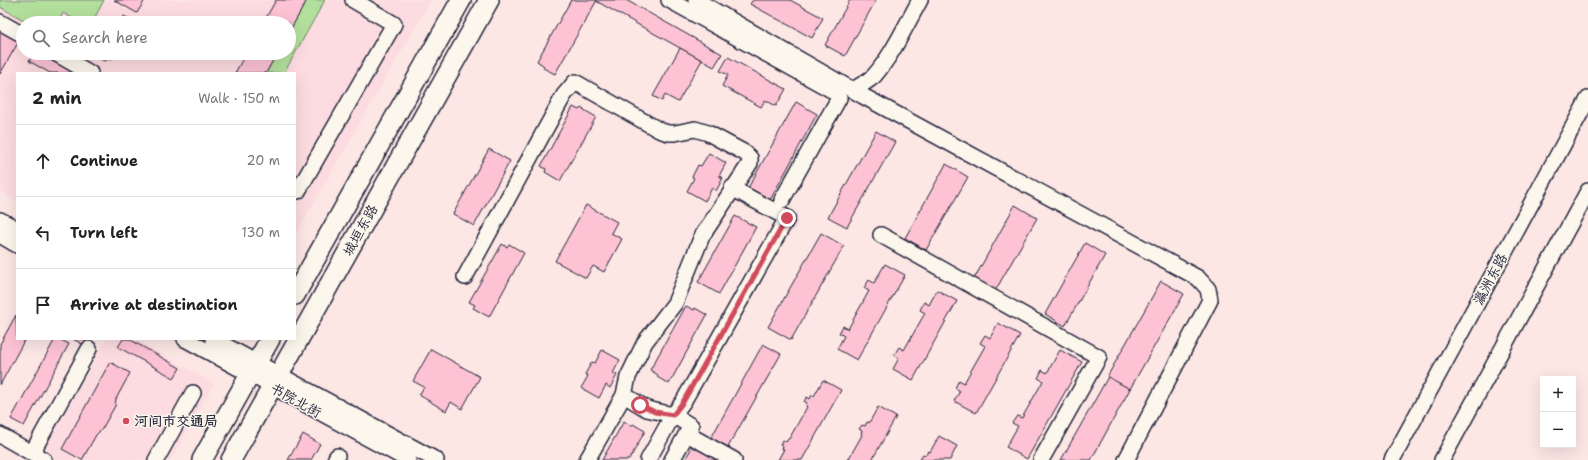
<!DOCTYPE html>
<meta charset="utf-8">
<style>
body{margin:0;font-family:"Shantell Sans","LXGW WenKai TC",sans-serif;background:#f6f6f6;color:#222}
.controls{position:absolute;right:12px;bottom:12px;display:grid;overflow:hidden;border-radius:0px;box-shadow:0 4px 16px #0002}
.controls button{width:36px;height:36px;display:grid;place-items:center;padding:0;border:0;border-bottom:1px solid #e0e0e0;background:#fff;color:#222;font:20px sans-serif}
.stop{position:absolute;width:12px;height:12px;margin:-9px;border:3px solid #d1495b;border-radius:50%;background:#fff}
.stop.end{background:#d1495b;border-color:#fff;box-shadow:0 1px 4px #0008}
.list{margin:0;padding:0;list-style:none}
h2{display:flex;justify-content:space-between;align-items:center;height:52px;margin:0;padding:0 16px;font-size:17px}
h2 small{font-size:13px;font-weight:400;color:#767676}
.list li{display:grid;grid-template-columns:26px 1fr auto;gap:12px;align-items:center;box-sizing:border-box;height:72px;padding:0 16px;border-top:1px solid #e0e0e0}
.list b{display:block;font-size:15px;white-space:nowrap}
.list em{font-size:13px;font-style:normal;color:#767676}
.icon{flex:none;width:22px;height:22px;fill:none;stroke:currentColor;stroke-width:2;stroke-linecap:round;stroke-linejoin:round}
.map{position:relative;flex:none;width:1588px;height:460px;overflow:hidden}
.search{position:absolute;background:#fff;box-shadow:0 4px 16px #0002;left:16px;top:16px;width:280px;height:44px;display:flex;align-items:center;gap:10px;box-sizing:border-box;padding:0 14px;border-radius:22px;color:#767676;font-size:15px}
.panel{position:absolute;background:#fff;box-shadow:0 4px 16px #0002;left:16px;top:72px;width:280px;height:268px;border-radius:0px}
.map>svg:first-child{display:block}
.built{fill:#fcdce0;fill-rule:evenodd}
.green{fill:#b3df9c;stroke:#6a806c}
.building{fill:#fdc3d4;stroke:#22223b}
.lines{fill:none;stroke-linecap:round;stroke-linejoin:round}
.minor-casing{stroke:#22223b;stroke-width:18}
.major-casing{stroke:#22223b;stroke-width:22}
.minor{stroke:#fbf7ec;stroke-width:15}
.major{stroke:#fbf7ec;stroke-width:19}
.route{stroke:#d1495b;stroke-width:5}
.poi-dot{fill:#d1495b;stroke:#fbf7ec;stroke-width:1.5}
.labels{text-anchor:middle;stroke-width:3;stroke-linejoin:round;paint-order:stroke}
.street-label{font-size:14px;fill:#22223b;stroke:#fbf7ec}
.poi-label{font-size:14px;font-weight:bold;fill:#22223b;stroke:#fbf7ec;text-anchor:start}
</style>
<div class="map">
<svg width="1588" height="460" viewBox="0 0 1588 460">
<rect width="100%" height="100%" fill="#fce7e5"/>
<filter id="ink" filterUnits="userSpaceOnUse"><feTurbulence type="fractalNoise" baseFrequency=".025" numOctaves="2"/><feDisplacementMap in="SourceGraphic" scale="8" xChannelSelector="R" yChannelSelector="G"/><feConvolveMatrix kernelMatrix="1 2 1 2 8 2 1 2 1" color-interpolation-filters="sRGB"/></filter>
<g filter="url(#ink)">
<g class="built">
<path d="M 0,0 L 431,0 L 295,236 L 295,73 L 17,73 L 17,201 L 0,191 ZM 23,23 L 289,23 L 289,53 L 23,53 Z"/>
<polygon points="107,339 134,339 214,383 171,460 38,460"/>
</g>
<g class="green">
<polygon points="0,0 104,0 92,23 81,23 63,13 58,23 29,23 0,7"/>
<polygon points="307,0 325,0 284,73 266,73 277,53 289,53 289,32"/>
</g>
<g class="building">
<polygon points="114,0 145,0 137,13"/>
<polygon points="276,0 307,0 289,32 289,23 263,23"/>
<polygon points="571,0 597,0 555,74 543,68 544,66 537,61"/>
<polygon points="597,0 626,0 722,54 714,67 596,1"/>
<polygon points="753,0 790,0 823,18 812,38 750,4"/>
<polygon points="850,0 876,0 845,56 825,45"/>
<polygon points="124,16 135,23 120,23"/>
<polygon points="0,30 19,41 0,74"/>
<polygon points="680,48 702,60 678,102 665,95 662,101 653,96"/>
<polygon points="34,53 43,53 78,73 50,73 29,61"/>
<polygon points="90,53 118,53 116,57 104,61"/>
<polygon points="246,53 277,53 266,73 235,73"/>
<polygon points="728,57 786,89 776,106 765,100 761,107 722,86 728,75 720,71"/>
<polygon points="796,102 817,114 769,202 747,190"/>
<polygon points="573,107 579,110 581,108 596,117 560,181 545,172 546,169 541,166"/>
<polygon points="876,131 895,142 847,227 828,217"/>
<polygon points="489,149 510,161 474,226 453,214"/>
<polygon points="709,153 726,163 719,176 723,178 716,191 712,188 705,201 687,191 694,178 692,177 698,165 701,166"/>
<polygon points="946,164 968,177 926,250 905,238"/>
<polygon points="586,205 617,222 611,233 622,239 604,272 593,266 586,278 555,261"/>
<polygon points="1015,205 1037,218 995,291 974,279"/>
<polygon points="735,216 756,227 719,294 698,282"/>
<polygon points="821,233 844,246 791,340 768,327"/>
<polygon points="1085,243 1105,255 1065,326 1045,314"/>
<polygon points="502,244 507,247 509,244 524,253 489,317 473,308 475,305 469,302"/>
<polygon points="885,264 905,275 857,360 837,349 844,336 839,333 843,326 848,329 869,291 864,288 869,280 874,283"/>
<polygon points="1161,281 1184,294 1130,389 1107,377"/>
<polygon points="937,290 957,301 913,380 893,369 899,358 894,355 899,347 904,350 925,313 920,310 924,302 929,305"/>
<polygon points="686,306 694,310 695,308 707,315 669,384 657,377 658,375 650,370"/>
<polygon points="16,315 17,339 25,339 0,385 0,344"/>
<polygon points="998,323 1020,335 976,413 954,401 960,391 955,388 959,380 964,383 985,346 980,343 985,335 990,338"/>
<polygon points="55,339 59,339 69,344 24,426 11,419"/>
<polygon points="73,339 88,339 84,345"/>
<polygon points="123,339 129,339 180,368 174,378 118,347"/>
<polygon points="763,344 781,354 728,447 711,438"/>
<polygon points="431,349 480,377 462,409 451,402 446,411 419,395 424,387 413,381"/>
<polygon points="602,350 620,360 613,373 617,375 610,388 606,385 599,398 581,388 588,376 585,374 592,362 595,363"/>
<polygon points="1060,350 1082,362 1027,459 1006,447 1018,426 1012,423 1017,416 1022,418 1043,381 1038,378 1042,370 1047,373"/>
<polygon points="110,362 130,373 116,399 115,406 102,429 96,435 82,460 62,449"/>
<polygon points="1108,377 1130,389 1091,460 1061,460"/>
<polygon points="823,380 841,390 802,460 778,460 784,449 782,449 783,446 780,444 783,440 786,442 788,439 789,439 807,407 806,406 807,403 804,401 807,397 810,399 812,395 814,396"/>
<polygon points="878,407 896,417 872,460 848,460 862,435 861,434 862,431 859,429 862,425 865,426 867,422 869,423"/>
<polygon points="624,421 631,426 633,424 645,431 629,460 602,460"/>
<polygon points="303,434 320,444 311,460 288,460"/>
<polygon points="939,436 957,446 950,460 923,460 920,458 923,454 926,455 928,451 930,452"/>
<polygon points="694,443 723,460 685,460"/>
</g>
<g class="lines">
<defs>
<g id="minor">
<polyline points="669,0 835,92 839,98 782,200"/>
<polyline points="696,0 863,96 1198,278 1208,289 1210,300 1126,460"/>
<polyline points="0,22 23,35"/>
<polyline points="55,53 90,73"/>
<path d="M 853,90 C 860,86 868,81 874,76 C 893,54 906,25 920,0"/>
<polyline points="295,189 298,191 394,24 353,0"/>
<polyline points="0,220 17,229"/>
<polyline points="0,235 17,245"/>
<polyline points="881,235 1099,357 1041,460"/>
<polyline points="465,277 564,95 575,82 659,130 668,133 675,133 695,129 708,133 745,153 750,158 750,163 702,236 675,303 645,342 628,377 624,395 587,460"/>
<polyline points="185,339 408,460"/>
<polyline points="213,339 436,460"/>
<polyline points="624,395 647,409 673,415 683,402 787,218 732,188"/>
<polyline points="687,434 734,460"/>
<polyline points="0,435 44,460"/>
<polyline points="32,453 89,349"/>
<polyline points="156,460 193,393"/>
<polyline points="335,460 337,456"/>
<polyline points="648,460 673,415 691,426 672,460"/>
<polyline points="1392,460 1588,99"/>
<polyline points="1442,460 1588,191"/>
</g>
<g id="major">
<polyline points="295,295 461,0"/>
<polyline points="202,460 270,339"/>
<polyline points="231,460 489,0"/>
</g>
</defs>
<use href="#minor" class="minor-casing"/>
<use href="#major" class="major-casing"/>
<use href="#minor" class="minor"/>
<use href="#major" class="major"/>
</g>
</g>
<g class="lines" filter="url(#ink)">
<polyline class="route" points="640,405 655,412 673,415 683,402 787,218"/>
</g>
<circle class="poi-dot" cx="126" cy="421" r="4"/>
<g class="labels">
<g class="street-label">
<text transform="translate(360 230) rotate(-61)" y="5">城垣东路</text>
<text transform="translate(1490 279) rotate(-62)" y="5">瀛洲东路</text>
<text transform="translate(296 400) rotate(29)" y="5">书院北街</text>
</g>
<g class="poi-label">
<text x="134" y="426">河间市交通局</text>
</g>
</g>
</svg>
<div class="controls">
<button>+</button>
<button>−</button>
</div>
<div class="stop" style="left:640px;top:405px"></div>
<div class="stop end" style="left:787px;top:218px"></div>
<div class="search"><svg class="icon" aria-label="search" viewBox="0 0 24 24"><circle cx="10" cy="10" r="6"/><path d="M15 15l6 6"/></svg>Search here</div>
<section class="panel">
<h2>2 min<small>Walk · 150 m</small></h2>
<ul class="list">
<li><svg class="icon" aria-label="ahead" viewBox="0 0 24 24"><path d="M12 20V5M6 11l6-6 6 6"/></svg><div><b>Continue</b></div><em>20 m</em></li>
<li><svg class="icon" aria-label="left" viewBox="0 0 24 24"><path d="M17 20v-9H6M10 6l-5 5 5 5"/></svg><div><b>Turn left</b></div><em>130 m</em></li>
<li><svg class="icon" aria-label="arrive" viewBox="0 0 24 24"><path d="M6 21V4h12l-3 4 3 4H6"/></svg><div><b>Arrive at destination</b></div></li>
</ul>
</section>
</div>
